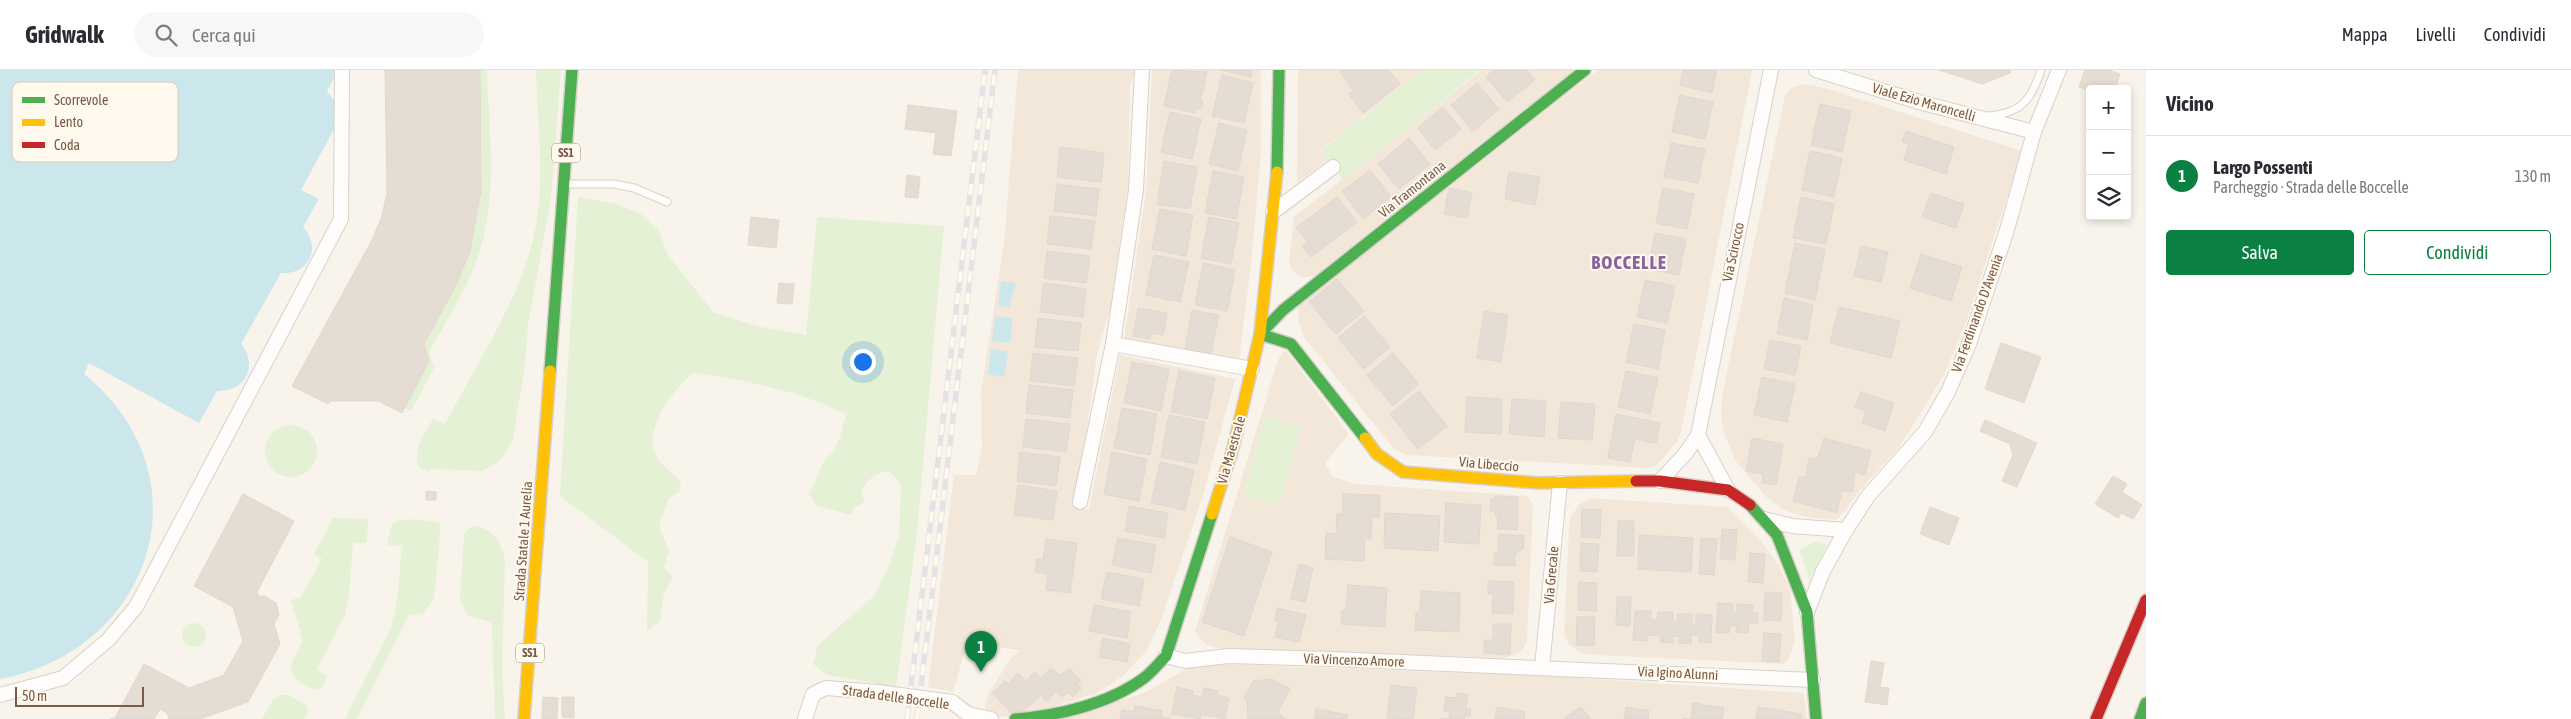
<!DOCTYPE html>
<html lang="it">
<meta charset="utf-8">
<style>
body{margin:0;font-family:"Asap Condensed",sans-serif;background:#f7f7f7;color:#2b2b33}
.controls{position:absolute;right:15px;top:15px;display:grid;overflow:hidden;border-radius:5px;box-shadow:0 2px 8px #0003}
.controls button{width:45px;height:45px;display:grid;place-items:center;padding:0;border:0;border-bottom:1px solid #e1e1e2;background:#fff;color:#2b2b33;font:25px sans-serif}
.scale{position:absolute;left:15px;bottom:12px;width:129px;box-sizing:border-box;padding-left:5px;border:2px solid #7a5b48;border-top:0;font-size:14px;line-height:18px;white-space:nowrap;color:#7a5b48;-webkit-text-stroke:4px #fff9ee;paint-order:stroke}
.you{position:absolute;left:862px;top:291px;width:18px;height:18px;margin:-12px;border:4px solid #fff;border-radius:50%;background:#1a73e8;box-shadow:0 0 0 8px #1a73e833}
.badge{display:grid;place-items:center;width:32px;height:32px;border-radius:50%;background:#0b8043;color:#fff;font-size:16px;font-weight:700}
.pin{position:absolute;translate:-50% -41px;filter:drop-shadow(0 1px 2px #0008)}
.pin::after{content:'';position:absolute;top:26px;width:18px;height:15px;background:inherit;clip-path:polygon(0 0,100% 0,50% 100%)}
.list{margin:0;padding:0;list-style:none}
h2{display:flex;justify-content:space-between;align-items:center;height:65px;margin:0;padding:0 20px;font-size:21px}
h2 small{font-size:16px;font-weight:400;color:#7c7c81}
.list li{display:grid;grid-template-columns:32px 1fr auto;gap:15px;align-items:center;box-sizing:border-box;height:80px;padding:0 20px;border-top:1px solid #e1e1e2}
.list b{display:block;font-size:19px;white-space:nowrap}
.list p{margin:0;font-size:16px;white-space:nowrap;color:#7c7c81}
.list em{font-size:16px;font-style:normal;color:#7c7c81}
.actions{display:flex;gap:10px;padding:15px 20px}
.actions a{flex:1;padding:11px 0;border:1px solid #0b8043;border-radius:5px;text-align:center;font-size:18px;color:#0b8043}
.actions .main{background:#0b8043;color:#fff}
.icon{flex:none;width:28px;height:28px;fill:none;stroke:currentColor;stroke-width:2;stroke-linecap:round;stroke-linejoin:round}
.map{position:relative;flex:none;width:2146px;height:649px;overflow:hidden}
header{display:flex;align-items:center;gap:30px;box-sizing:border-box;height:70px;padding:0 25px;background:#fff;border-bottom:1px solid #e1e1e2}
header strong{font-size:24px}
nav{display:flex;gap:28px;margin-inline-start:auto;font-size:18px}
.search{width:350px;height:45px;background:#f7f7f7;display:flex;align-items:center;gap:12px;box-sizing:border-box;padding:0 18px;border-radius:28px;color:#7c7c81;font-size:19px}
main{display:flex}
aside{flex:1;background:#fff}
.map>svg:first-child{display:block}
.residential{fill:#f2e7d9}
.green{fill:#e4f1d5}
.water{fill:#cbe7eb}
.building{fill:#e5dcd3;stroke:#e2d7cd}
.lines{fill:none;stroke-linecap:round;stroke-linejoin:round}
.lane-casing{stroke:#d7d1ca;stroke-width:9}
.street-casing{stroke:#d7d1ca;stroke-width:16}
.fast-casing{stroke:#d8d0c8;stroke-width:14}
.slow-casing{stroke:#d8d0c8;stroke-width:14}
.jam-casing{stroke:#d8d0c8;stroke-width:14}
.lane{stroke:#fefdfc;stroke-width:7}
.street{stroke:#fefdfc;stroke-width:14}
.fast{stroke:#4caf50;stroke-width:11}
.slow{stroke:#ffc107;stroke-width:11}
.jam{stroke:#c62828;stroke-width:11}
.rail-casing{stroke:#e5e2e6;stroke-width:5.5}
.rail{stroke:#fff9ee;stroke-width:4;stroke-dasharray:11;stroke-linecap:butt}
.street-bridge-casing{stroke:#d7d1ca;stroke-width:16;stroke-linecap:butt}
.street-bridge{stroke:#fefdfc;stroke-width:14}
.labels{text-anchor:middle;stroke-width:4;stroke-linejoin:round;paint-order:stroke}
.shield{fill:#fff9ee;stroke:#a28a7a;stroke-width:1}
.shield-label{font-size:12px;font-weight:bold;fill:#7a5b48}
.street-label{font-size:14px;fill:#7a5b48;stroke:#fff9ee}
.district-label{font-size:19px;font-weight:bold;letter-spacing:1px;fill:#8b639e;stroke:#fff9ee}
.key{fill:#fff9ee;stroke:#d7cabc;stroke-width:1}
.key-label{font-size:14px;fill:#7a5b48}
</style>
<header>
<strong>Gridwalk</strong>
<div class="search"><svg class="icon" aria-label="search" viewBox="0 0 24 24"><circle cx="10" cy="10" r="6"/><path d="M15 15l6 6"/></svg>Cerca qui</div>
<nav><a>Mappa</a><a>Livelli</a><a>Condividi</a></nav>
</header>
<main>
<div class="map">
<svg width="2146" height="649" viewBox="0 0 2146 649">
<rect width="100%" height="100%" fill="#f8f4ec"/>
<g class="residential">
<polygon points="1018,0 1135,0 1130,17 1128,115 1111,235 1097,284 1086,365 1072,436 1089,440 1120,285 1235,309 1203,425 1161,550 1147,580 1123,606 1097,623 1029,645 996,647 985,642 986,631 991,619 1011,588 1020,580 967,573 953,622 928,617 954,405 976,405 982,378 981,323 1004,173"/>
<polygon points="1152,0 1261,0 1261,80 1252,185 1239,291 1124,269 1146,122"/>
<polygon points="1298,0 1422,0 1320,80 1327,90 1297,113"/>
<polygon points="1482,0 1574,0 1314,206 1303,208 1296,204 1290,197 1289,191 1294,147"/>
<polygon points="1598,0 1752,0 1681,362 1677,371 1657,395 1648,398 1407,385 1394,379 1304,267 1299,253 1298,236"/>
<polygon points="1804,14 1829,19 2022,81 1967,250 1945,303 1900,376 1860,420 1845,441 1836,450 1806,447 1786,441 1766,427 1735,390 1725,366 1721,347 1722,326 1785,26 1791,18"/>
<polygon points="1286,281 1349,364 1325,393 1333,407 1356,414 1527,426 1533,434 1527,572 1523,579 1517,584 1505,588 1220,578 1207,575 1200,569 1195,561 1278,290 1282,283"/>
<polygon points="1590,428 1727,437 1761,471 1778,494 1790,519 1795,571 1789,588 1784,594 1598,585 1580,583 1569,574 1564,566 1569,457 1571,446 1580,434"/>
<polygon points="1221,594 1549,606 1804,623 1807,649 1063,649 1144,623 1188,598"/>
</g>
<g class="green">
<path d="M 480,0 L 487,0 C 489,60 498,125 479,183 C 468,218 447,250 429,282 L 434,298 L 411,341 L 405,338 L 429,291 L 424,274 C 453,220 474,184 481,122 Z"/>
<path d="M 536,0 L 561,0 L 551,129 L 528,255 L 525,295 L 513,369 L 502,389 L 482,401 L 431,399 L 428,402 L 418,396 C 413,378 424,364 433,349 L 445,354 C 478,291 523,226 536,155 C 545,105 537,51 536,0 Z"/>
<polygon points="1422,0 1480,0 1343,110 1320,81"/>
<path d="M 578,127 L 616,134 L 640,143 L 660,162 L 667,184 L 713,242 L 757,256 L 806,265 L 817,147 L 944,156 L 917,463 L 896,617 L 827,605 L 813,594 L 818,575 L 874,526 L 889,496 L 899,465 L 901,415 L 890,402 C 876,401 869,409 861,421 L 865,432 L 853,438 L 852,445 L 817,436 L 809,424 L 826,387 L 832,384 L 840,367 L 846,344 C 799,321 744,309 693,303 C 673,320 642,359 657,387 C 661,396 674,403 681,412 L 679,422 L 668,429 L 659,456 L 669,481 L 664,497 L 673,508 L 664,523 L 660,551 L 647,561 L 648,492 L 560,426 Z"/>
<polygon points="1264,347 1301,357 1279,436 1243,426"/>
<circle cx="291" cy="381" r="26"/>
<path d="M 333,448 L 369,449 L 366,473 L 353,473 L 349,525 L 345,545 L 317,600 L 328,606 L 321,618 L 314,620 C 283,605 288,598 303,571 L 291,530 L 301,527 L 322,489 L 314,484 Z"/>
<polygon points="407,449 437,452 441,455 434,529 422,544 409,545 357,649 345,649 391,558 397,531 402,476 387,475 392,453"/>
<path d="M 474,456 C 493,458 501,472 505,489 L 502,600 L 505,649 L 495,649 L 492,555 L 490,552 L 468,546 L 460,531 L 464,464 L 467,460 Z"/>
<polygon points="1817,471 1827,475 1809,510 1800,480"/>
<circle cx="194" cy="565" r="12"/>
<polygon points="281,625 289,625 306,635 308,642 305,649 262,649 273,629"/>
</g>
<g class="water">
<path d="M 0,0 L 338,0 L 327,21 L 336,33 L 340,48 L 301,120 L 319,129 L 303,157 C 322,178 309,205 281,203 L 241,274 C 259,296 245,322 217,321 L 199,353 L 89,293 L 84,304 C 209,405 154,580 0,609 Z"/>
<polygon points="1001,211 1016,213 1009,237 998,235"/>
<polygon points="995,246 1013,248 1010,273 992,271"/>
<polygon points="991,279 1008,282 1004,307 988,304"/>
</g>
<g class="building">
<polygon points="385,0 480,0 481,121 470,181 457,213 424,274 429,291 402,343 379,331 330,331 328,334 292,316 372,170 382,146 387,123"/>
<polygon points="1172,0 1207,2 1200,31 1203,32 1201,39 1196,38 1195,43 1164,36"/>
<polygon points="1220,0 1252,0 1251,7"/>
<polygon points="1339,0 1389,0 1400,14 1363,43 1349,24 1353,21"/>
<polygon points="1494,0 1527,0 1535,10 1507,32 1486,7"/>
<polygon points="1683,0 1717,0 1712,23 1680,15"/>
<polygon points="1939,0 2011,0 2010,3 1982,14"/>
<polygon points="2085,0 2109,0 2120,4 2115,19 2090,19 2090,21 2079,17"/>
<polygon points="1222,5 1253,13 1244,53 1212,46"/>
<polygon points="1477,13 1499,39 1473,61 1451,35"/>
<polygon points="1680,25 1713,32 1705,69 1672,62"/>
<polygon points="1820,34 1851,41 1842,82 1811,75"/>
<polygon points="908,35 957,41 951,86 933,84 936,63 905,59"/>
<polygon points="1443,37 1461,59 1435,80 1418,58"/>
<polygon points="1170,42 1201,49 1192,89 1161,82"/>
<polygon points="1219,53 1247,60 1238,101 1209,94"/>
<polygon points="1906,61 1954,77 1946,104 1904,90 1909,74 1902,71"/>
<polygon points="1409,68 1430,94 1399,119 1378,94"/>
<polygon points="1671,73 1705,79 1698,113 1664,107"/>
<polygon points="1060,77 1104,83 1101,112 1057,107"/>
<polygon points="1810,81 1842,88 1834,127 1802,120"/>
<polygon points="1164,91 1197,97 1190,139 1157,134"/>
<polygon points="1370,100 1391,127 1363,149 1342,121"/>
<polygon points="1213,101 1244,107 1236,149 1205,143"/>
<polygon points="1509,102 1540,107 1535,135 1505,129"/>
<polygon points="907,105 920,107 918,128 905,127"/>
<polygon points="1057,114 1099,119 1096,146 1054,141"/>
<polygon points="1449,118 1472,123 1467,148 1444,144"/>
<polygon points="1663,118 1694,124 1687,159 1656,153"/>
<polygon points="1931,123 1964,134 1956,158 1922,147"/>
<polygon points="1337,127 1357,152 1311,187 1302,176 1308,172 1296,158"/>
<polygon points="1801,127 1834,134 1826,174 1793,168"/>
<polygon points="1160,139 1193,145 1186,186 1152,179"/>
<polygon points="1050,146 1095,151 1091,179 1047,174"/>
<polygon points="751,147 779,150 776,178 748,175"/>
<polygon points="1209,147 1239,153 1231,194 1201,188"/>
<polygon points="1655,163 1686,169 1679,205 1648,199"/>
<polygon points="1795,173 1825,179 1815,230 1785,223"/>
<polygon points="1861,176 1888,182 1881,212 1854,206"/>
<polygon points="1047,181 1090,186 1086,213 1044,208"/>
<polygon points="1921,184 1962,197 1951,231 1910,218"/>
<polygon points="1154,185 1189,192 1180,232 1146,225"/>
<polygon points="1203,193 1235,200 1227,241 1195,235"/>
<polygon points="1337,209 1364,241 1336,264 1309,232"/>
<polygon points="1645,210 1675,216 1667,253 1637,247"/>
<polygon points="779,213 794,214 792,234 777,233"/>
<polygon points="1044,213 1086,219 1083,247 1040,242"/>
<polygon points="1784,228 1813,235 1807,270 1777,264"/>
<polygon points="1839,237 1900,251 1891,288 1830,273"/>
<polygon points="1138,238 1167,243 1163,265 1151,263 1150,269 1133,266"/>
<polygon points="1192,240 1219,245 1211,284 1185,279"/>
<polygon points="1484,241 1508,245 1501,292 1477,288"/>
<polygon points="1364,246 1390,277 1364,299 1338,268"/>
<polygon points="1038,248 1081,253 1078,281 1035,277"/>
<polygon points="1634,254 1665,260 1658,299 1626,292"/>
<polygon points="1770,270 1801,276 1795,305 1764,299"/>
<polygon points="2001,273 2041,287 2024,333 1985,319"/>
<polygon points="1033,283 1078,288 1074,316 1030,311"/>
<polygon points="1393,283 1419,314 1393,336 1367,305"/>
<polygon points="1132,292 1169,299 1161,341 1124,333"/>
<polygon points="1179,301 1215,308 1207,349 1171,342"/>
<polygon points="1626,301 1658,308 1650,344 1618,337"/>
<polygon points="1762,307 1795,314 1787,352 1754,345"/>
<polygon points="1029,315 1073,320 1070,348 1026,343"/>
<polygon points="1419,321 1447,356 1418,379 1390,344"/>
<polygon points="1861,322 1894,333 1885,361 1862,353 1866,341 1855,337"/>
<polygon points="1467,327 1502,329 1501,364 1465,362"/>
<polygon points="1512,329 1546,331 1544,367 1509,364"/>
<polygon points="1561,332 1595,334 1592,370 1558,368"/>
<polygon points="1122,338 1157,344 1150,385 1114,378"/>
<polygon points="1616,344 1660,353 1656,373 1635,369 1630,392 1608,388"/>
<polygon points="1169,345 1205,352 1197,394 1161,387"/>
<polygon points="1026,349 1070,354 1066,382 1023,377"/>
<polygon points="1985,350 2037,373 2017,417 2002,411 2013,385 2010,374 1980,361"/>
<polygon points="1752,368 1783,374 1776,415 1762,413 1763,404 1746,401"/>
<polygon points="1824,368 1871,381 1865,405 1855,402 1852,422 1842,420 1837,443 1793,431 1799,407 1806,407 1809,388 1818,388"/>
<polygon points="1020,382 1060,387 1056,416 1017,411"/>
<polygon points="1112,382 1147,389 1139,431 1104,424"/>
<polygon points="1160,392 1194,400 1185,440 1151,433"/>
<polygon points="2113,406 2127,414 2122,422 2142,435 2133,449 2121,443 2118,448 2095,434"/>
<polygon points="1018,415 1057,421 1053,450 1014,445"/>
<polygon points="426,421 436,422 436,430 426,430"/>
<polygon points="243,424 294,451 257,522 259,527 264,526 276,533 279,544 274,554 280,574 248,632 200,649 169,649 167,643 160,639 154,649 110,649 115,648 144,594 189,618 224,605 243,571 233,537 194,516"/>
<polygon points="1343,424 1380,425 1379,447 1372,447 1371,469 1365,468 1364,491 1325,489 1326,463 1336,464 1337,444 1343,444"/>
<polygon points="1495,426 1518,427 1517,460 1497,459 1498,446 1495,446 1495,441 1490,441 1491,429 1495,429"/>
<polygon points="1446,433 1481,435 1479,474 1444,472"/>
<polygon points="1129,436 1168,443 1164,468 1125,461"/>
<polygon points="1930,437 1959,448 1949,475 1920,464"/>
<polygon points="1582,439 1601,440 1600,468 1581,467"/>
<polygon points="1385,443 1440,446 1438,481 1384,478"/>
<polygon points="1618,451 1634,451 1634,486 1617,486"/>
<polygon points="1722,459 1737,460 1735,490 1720,489"/>
<polygon points="1499,464 1524,466 1523,479 1515,484 1515,496 1494,495 1494,484 1498,482"/>
<polygon points="1639,465 1693,468 1691,502 1638,499"/>
<polygon points="1230,467 1272,482 1244,566 1202,552"/>
<polygon points="1118,468 1156,475 1151,503 1112,495"/>
<polygon points="1701,468 1717,469 1714,505 1699,504"/>
<polygon points="1046,469 1077,473 1070,523 1046,520 1048,504 1035,502 1037,489 1043,490"/>
<polygon points="1581,473 1599,474 1597,502 1580,501"/>
<polygon points="1750,483 1765,484 1763,513 1748,512"/>
<polygon points="1299,494 1313,498 1305,532 1291,529"/>
<polygon points="1107,502 1144,509 1139,536 1101,529"/>
<polygon points="1488,511 1514,512 1513,544 1492,543 1493,524 1488,524"/>
<polygon points="1579,512 1597,513 1596,541 1578,540"/>
<polygon points="1348,515 1387,518 1385,557 1341,554 1342,540 1346,541"/>
<polygon points="1421,521 1460,523 1459,562 1415,560 1416,542 1420,542"/>
<polygon points="1765,522 1782,523 1781,551 1764,550"/>
<polygon points="1617,527 1631,527 1630,556 1616,555"/>
<polygon points="1718,533 1733,534 1733,543 1736,543 1737,534 1753,535 1752,543 1758,543 1757,553 1749,553 1748,563 1736,562 1737,556 1730,556 1729,563 1716,562"/>
<polygon points="1094,535 1131,542 1127,568 1089,561"/>
<polygon points="1277,538 1306,545 1299,572 1275,567 1278,552 1274,551"/>
<polygon points="1635,541 1651,541 1651,550 1657,550 1658,542 1673,542 1673,552 1677,552 1677,544 1692,544 1692,554 1696,555 1696,544 1712,545 1711,573 1699,572 1699,565 1691,565 1691,574 1679,573 1680,567 1673,566 1673,573 1660,572 1661,566 1647,565 1647,571 1633,570"/>
<polygon points="1577,547 1595,547 1594,575 1576,575"/>
<polygon points="1493,554 1511,554 1510,585 1484,583 1484,570 1493,570"/>
<polygon points="1764,563 1781,564 1779,592 1762,591"/>
<polygon points="1103,568 1130,574 1127,592 1099,587"/>
<polygon points="1871,591 1884,593 1880,617 1889,618 1887,635 1865,632"/>
<polygon points="1051,598 1059,605 1070,599 1081,611 1077,614 1081,619 1073,627 1068,622 1062,627 1056,622 1046,632 1041,625 1016,648 993,623 1005,611 1008,614 1018,603 1026,611 1035,602 1041,608"/>
<polygon points="1272,609 1290,619 1277,643 1286,649 1248,649 1247,632 1244,628 1253,611"/>
<polygon points="1391,615 1417,618 1413,649 1387,648"/>
<polygon points="1177,617 1193,621 1192,625 1202,627 1204,618 1218,621 1217,625 1229,628 1225,649 1201,644 1200,649 1172,644"/>
<polygon points="1457,623 1468,625 1466,638 1471,639 1470,646 1465,646 1464,649 1440,649 1449,648 1450,642 1444,641 1446,627 1457,628"/>
<polygon points="543,627 558,628 557,649 542,649"/>
<polygon points="562,627 574,627 574,648 562,647"/>
<polygon points="1693,633 1724,638 1722,649 1682,649 1691,649"/>
<polygon points="1135,636 1162,641 1161,646 1171,649 1120,649 1122,640 1134,642"/>
<polygon points="1497,637 1525,642 1524,649 1495,649"/>
<polygon points="1581,637 1591,649 1565,649 1566,647"/>
<polygon points="1626,637 1649,641 1648,649 1624,649"/>
<polygon points="1758,637 1802,644 1801,649 1756,649"/>
<polygon points="1316,639 1348,645 1347,649 1315,649"/>
</g>
<g class="lines">
<defs>
<g id="lane">
<path d="M 1988,46 C 2021,43 2031,31 2041,0"/>
<polyline points="566,114 614,114 634,118 667,132"/>
</g>
<g id="street">
<polyline points="1816,0 1919,32 2034,62"/>
<polyline points="1273,142 1333,97"/>
<polyline points="1113,274 1252,299"/>
<polyline points="1698,365 1728,420"/>
<polyline points="1660,411 1686,383 1698,365 1771,0"/>
<polyline points="1080,432 1113,274 1136,120 1142,0"/>
<polyline points="1764,449 1792,456 1846,460 1823,501 1807,542"/>
<polyline points="1846,460 1868,426 1925,362 1948,322 1969,274 2007,160 2034,62 2059,0"/>
<polyline points="1166,586 1185,591 1228,586 1332,589 1813,610"/>
<polyline points="1542,597 1560,413"/>
<polyline points="0,625 63,608 108,570 136,537 341,149 342,0"/>
<polyline points="952,632 968,644 970,649"/>
<polyline points="968,644 991,649"/>
<polyline points="805,649 813,624 826,618 878,622"/>
</g>
<g id="fast">
<polyline points="1277,102 1279,0"/>
<polyline points="550,301 572,0"/>
<polyline points="1365,368 1291,274 1260,264 1283,240 1585,0"/>
<polyline points="1750,435 1777,465 1807,542 1816,649"/>
<path d="M 1015,649 C 1057,646 1109,634 1144,608 C 1152,602 1159,593 1166,586 L 1212,444"/>
<polyline points="2140,649 2146,633"/>
</g>
<g id="slow">
<polyline points="1365,368 1377,384 1403,402 1539,413 1636,411"/>
<polyline points="1212,444 1233,378 1260,264 1277,102"/>
<polyline points="524,649 550,301"/>
</g>
<g id="jam">
<polyline points="1636,411 1660,411 1728,420 1750,435"/>
<polyline points="2096,649 2146,530"/>
</g>
</defs>
<use href="#lane" class="lane-casing"/>
<use href="#street" class="street-casing"/>
<use href="#fast" class="fast-casing"/>
<use href="#slow" class="slow-casing"/>
<use href="#jam" class="jam-casing"/>
<use href="#lane" class="lane"/>
<use href="#street" class="street"/>
<use href="#fast" class="fast"/>
<use href="#slow" class="slow"/>
<use href="#jam" class="jam"/>
<defs>
<g id="rail">
<polyline points="907,649 985,0"/>
<polyline points="917,649 995,0"/>
</g>
</defs>
<use href="#rail" class="rail-casing"/>
<use href="#rail" class="rail"/>
<defs>
<polyline id="street-bridge" points="878,622 952,632"/>
</defs>
<use href="#street-bridge" class="street-bridge-casing"/>
<use href="#street-bridge" class="street-bridge"/>
</g>
<g class="labels">
<g class="shield">
<rect x="552" y="73.5" width="28" height="19" rx="4"/>
<rect x="516" y="573.5" width="28" height="19" rx="4"/>
</g>
<g class="shield-label">
<text x="566" y="87">SS1</text>
<text x="530" y="587">SS1</text>
</g>
<g class="street-label">
<text transform="translate(1924 32) rotate(16)" y="5">Viale Ezio Maroncelli</text>
<text transform="translate(1412 119) rotate(-39)" y="5">Via Tramontana</text>
<text transform="translate(1733 182) rotate(-78)" y="5">Via Scirocco</text>
<text transform="translate(1977 243) rotate(-70)" y="5">Via Ferdinando D'Avenia</text>
<text transform="translate(1231 380) rotate(-74)" y="5">Via Maestrale</text>
<text transform="translate(1489 394) rotate(5)" y="5">Via Libeccio</text>
<text transform="translate(523 471) rotate(-86)" y="5">Strada Statale 1 Aurelia</text>
<text transform="translate(1551 505) rotate(-85)" y="5">Via Grecale</text>
<text transform="translate(1354 590) rotate(2)" y="5">Via Vincenzo Amore</text>
<text transform="translate(1678 603) rotate(3)" y="5">Via Igino Alunni</text>
<text transform="translate(896 627) rotate(8)" y="5">Strada delle Boccelle</text>
</g>
<g class="district-label">
<text x="1629" y="199">BOCCELLE</text>
</g>
</g>
<rect x="12" y="12" width="166" height="80" rx="8" class="key"/>
<rect x="22" y="27" width="23" height="6" fill="#4caf50"/>
<rect x="22" y="49" width="23" height="7" fill="#ffc107"/>
<rect x="22" y="72" width="23" height="6" fill="#c62828"/>
<g class="key-label">
<text x="54" y="35">Scorrevole</text>
<text x="54" y="57">Lento</text>
<text x="54" y="80">Coda</text>
</g>
</svg>
<div class="controls">
<button>+</button>
<button>−</button>
<button><svg class="icon" aria-label="layers" viewBox="0 0 24 24"><path d="M12 4l9 5-9 5-9-5zM3 14l9 5 9-5"/></svg></button>
</div>
<div class="scale">50 m</div>
<div class="you"></div>
<div class="pin badge" style="left:981px;top:602px">1</div>
</div>
<aside>
<h2>Vicino<small></small></h2>
<ul class="list">
<li><span class="badge">1</span><div><b>Largo Possenti</b><p>Parcheggio · Strada delle Boccelle</p></div><em>130 m</em></li>
</ul>
<div class="actions"><a class="main">Salva</a><a>Condividi</a></div>
</aside>
</main>
